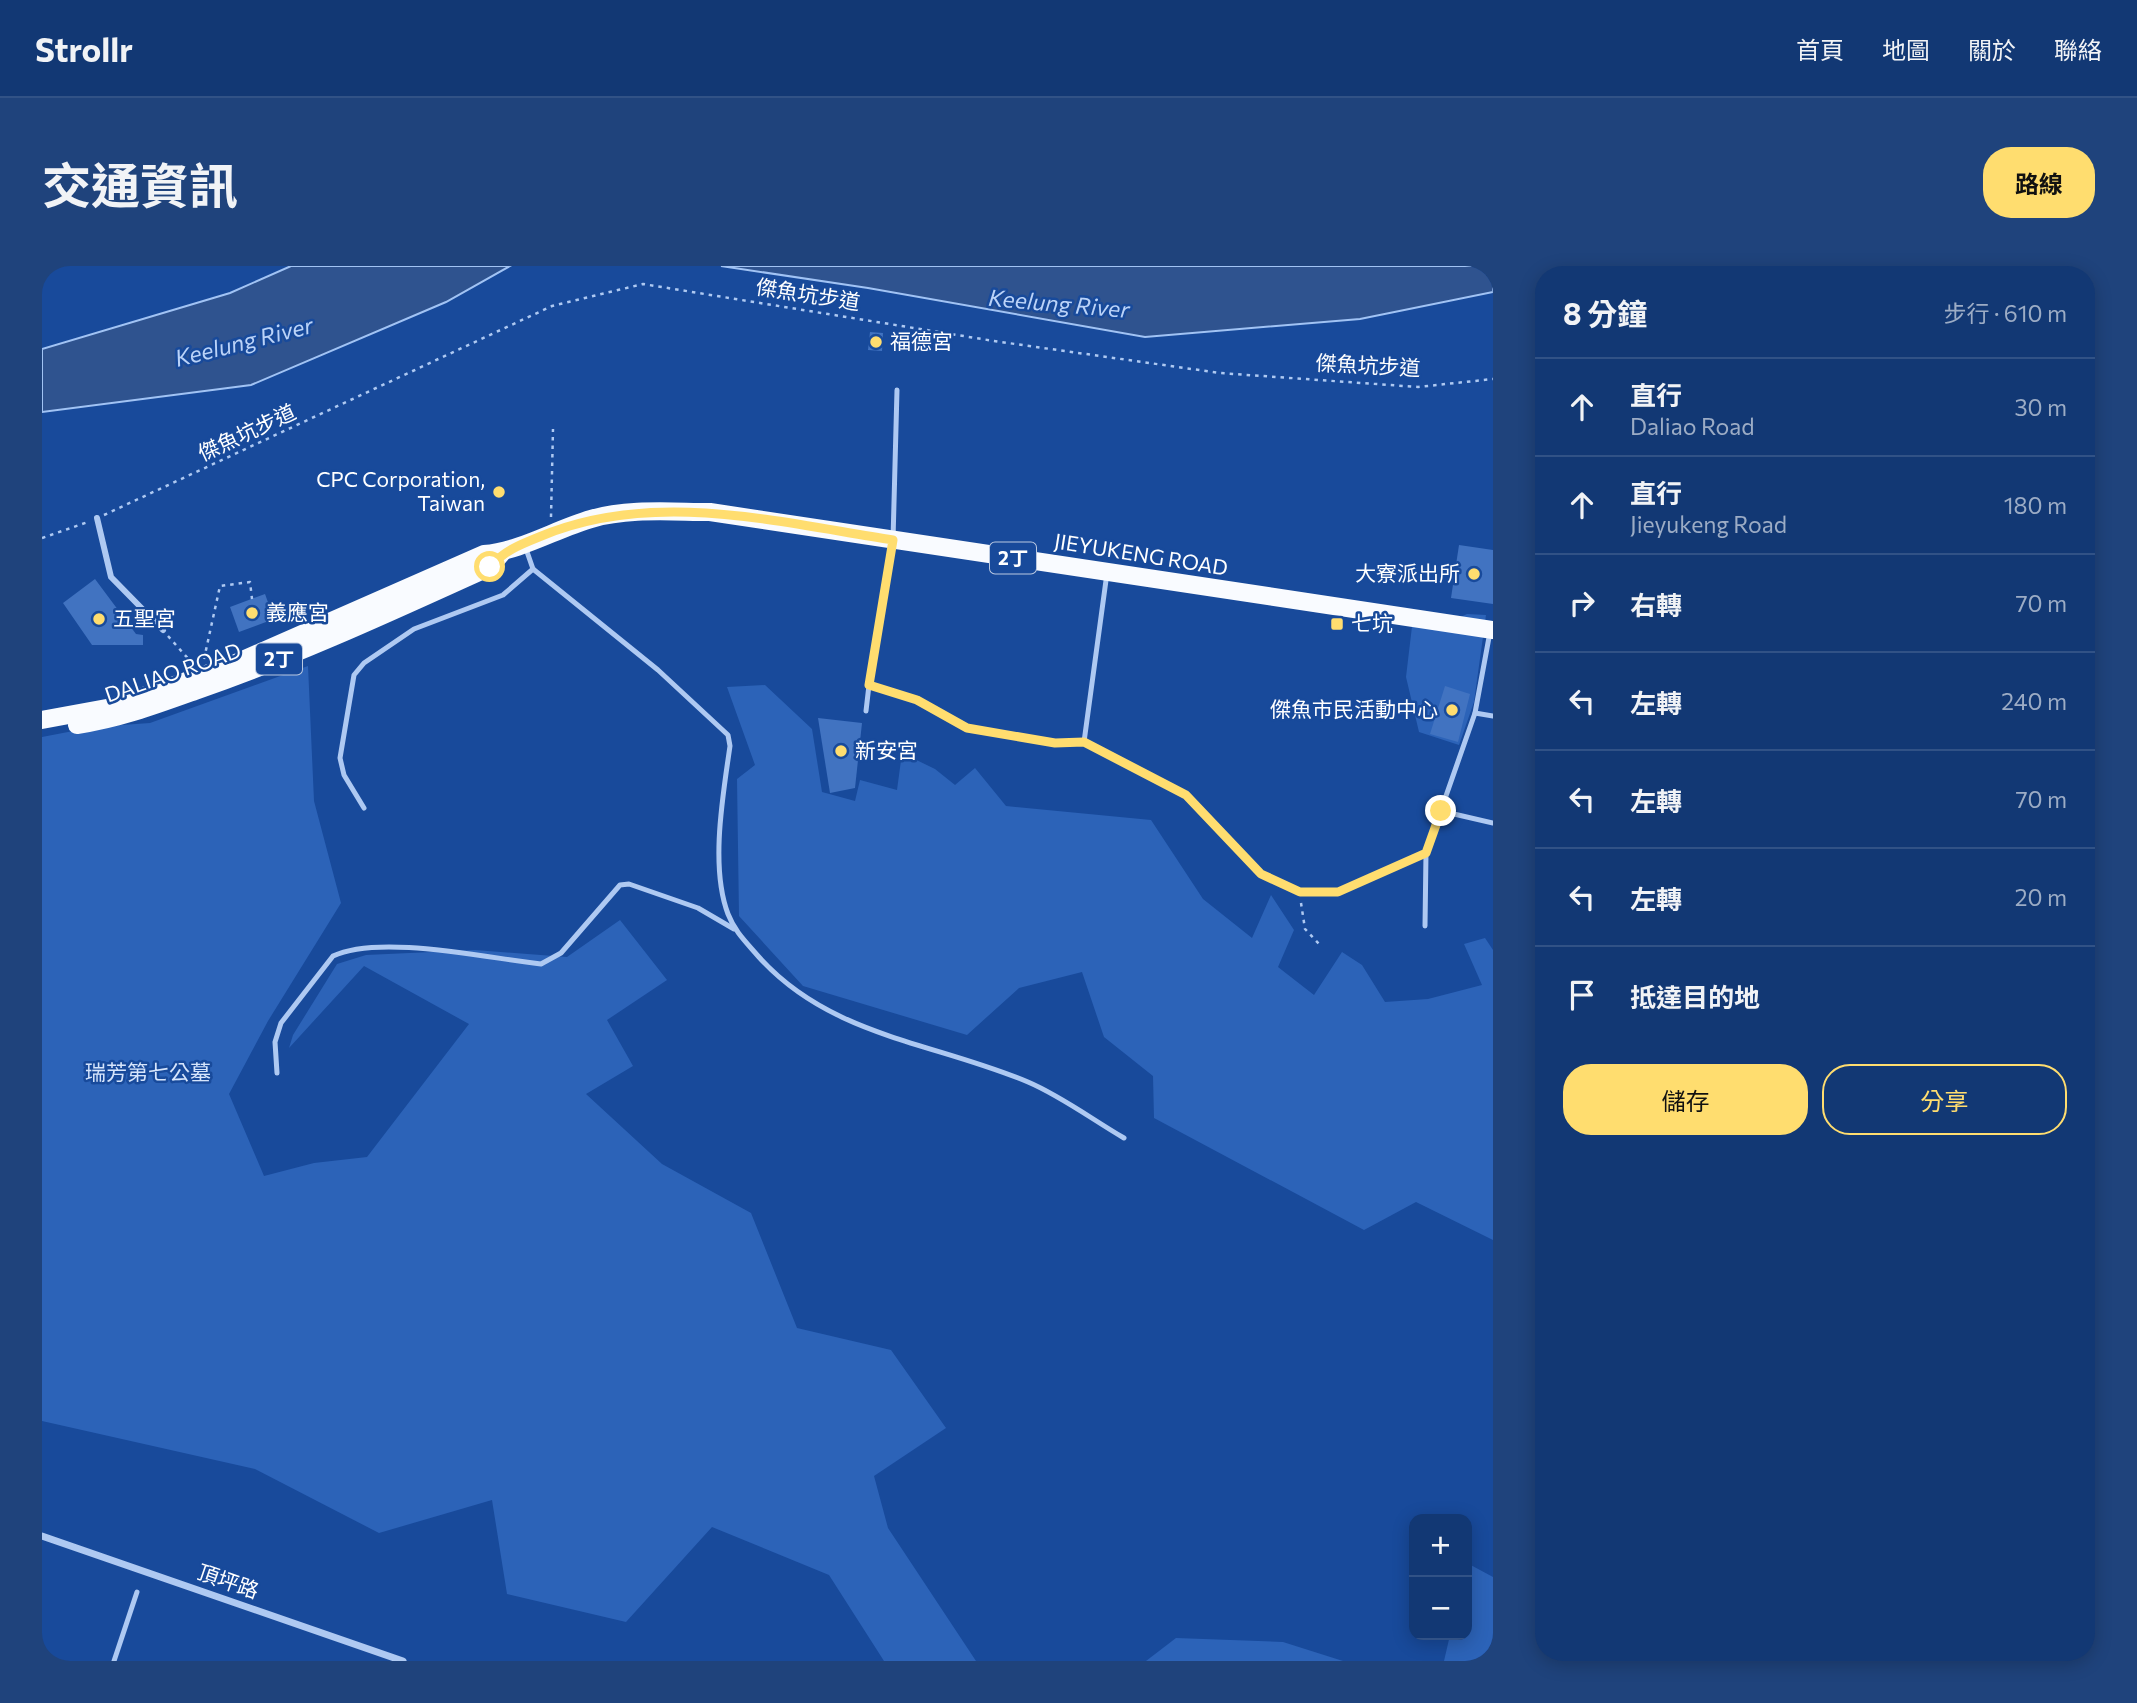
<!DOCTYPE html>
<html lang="zh-TW">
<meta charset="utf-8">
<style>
body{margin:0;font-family:Commissioner,"Noto Sans TC",sans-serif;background:#1f437c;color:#f1f3f6}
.controls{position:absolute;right:21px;bottom:21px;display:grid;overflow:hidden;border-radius:14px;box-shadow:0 4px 18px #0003}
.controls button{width:63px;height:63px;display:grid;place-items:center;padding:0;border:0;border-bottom:2px solid #315286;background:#123874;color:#f1f3f6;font:35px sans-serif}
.stop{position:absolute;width:21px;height:21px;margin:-16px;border:5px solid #ffdd6f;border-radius:50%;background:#fff}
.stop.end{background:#ffdd6f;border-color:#fff;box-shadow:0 2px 7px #0008}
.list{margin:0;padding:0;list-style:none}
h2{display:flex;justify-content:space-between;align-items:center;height:91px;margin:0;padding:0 28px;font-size:30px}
h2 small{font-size:23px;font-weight:400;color:#9cacc5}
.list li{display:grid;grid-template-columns:46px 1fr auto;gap:21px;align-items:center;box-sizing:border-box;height:98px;padding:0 28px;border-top:2px solid #315286}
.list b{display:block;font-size:26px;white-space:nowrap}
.list p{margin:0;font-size:23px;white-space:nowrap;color:#9cacc5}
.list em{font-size:23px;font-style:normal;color:#9cacc5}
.actions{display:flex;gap:14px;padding:21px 28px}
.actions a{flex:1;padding:16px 0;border:2px solid #ffdd6f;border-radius:28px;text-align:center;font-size:24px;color:#ffdd6f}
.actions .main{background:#ffdd6f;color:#111}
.icon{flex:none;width:38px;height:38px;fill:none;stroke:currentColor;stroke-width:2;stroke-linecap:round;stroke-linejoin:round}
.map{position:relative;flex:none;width:1451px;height:1395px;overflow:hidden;border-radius:28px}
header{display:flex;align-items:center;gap:42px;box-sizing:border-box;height:98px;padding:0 35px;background:#123874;border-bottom:2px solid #315286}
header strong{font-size:33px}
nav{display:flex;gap:38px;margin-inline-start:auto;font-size:24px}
.intro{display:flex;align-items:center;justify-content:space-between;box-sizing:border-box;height:168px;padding:0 42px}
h1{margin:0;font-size:49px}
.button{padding:18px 32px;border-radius:28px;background:#ffdd6f;color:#111;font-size:24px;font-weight:700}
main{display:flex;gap:42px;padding:0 42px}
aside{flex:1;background:#123874;border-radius:28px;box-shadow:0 4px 18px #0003}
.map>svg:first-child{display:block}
.green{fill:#2c63b8}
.water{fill:#2f538f;stroke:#a1c3f4;stroke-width:2}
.building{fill:#4173c1}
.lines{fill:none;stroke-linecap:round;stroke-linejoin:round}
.path{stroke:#aec9f2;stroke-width:2.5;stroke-dasharray:3.5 5;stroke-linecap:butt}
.service{stroke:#aec9f2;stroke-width:5}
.pedestrian{stroke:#aec9f2;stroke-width:6}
.minor{stroke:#aec9f2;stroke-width:7}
.primary{stroke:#f9fbff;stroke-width:18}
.route{stroke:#ffdd6f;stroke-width:9}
.poi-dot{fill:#ffdd6f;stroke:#184a9b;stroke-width:2.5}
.labels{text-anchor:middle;stroke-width:5;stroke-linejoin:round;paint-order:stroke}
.shield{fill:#184a9b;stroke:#bac9e1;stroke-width:2}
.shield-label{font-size:19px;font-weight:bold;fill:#fff}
.street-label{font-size:21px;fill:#fff;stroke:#184a9b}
.poi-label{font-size:21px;fill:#fff;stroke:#184a9b;text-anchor:start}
.park-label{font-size:21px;fill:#d6e5fc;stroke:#184a9b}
.water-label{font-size:23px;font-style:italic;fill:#bbd3f8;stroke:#184a9b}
</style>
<header>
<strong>Strollr</strong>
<nav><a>首頁</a><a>地圖</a><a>關於</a><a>聯絡</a></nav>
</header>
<div class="intro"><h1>交通資訊</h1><a class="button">路線</a></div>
<main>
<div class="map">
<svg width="1451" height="1395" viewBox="0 0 1451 1395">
<rect width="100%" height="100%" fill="#184a9b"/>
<g class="green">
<polygon points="1425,348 1444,349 1432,436 1417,479 1377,466 1364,411 1371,352 1406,357"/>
<polygon points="266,400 272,535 299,637 226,755 187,828 222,910 272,897 325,891 427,758 322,700 247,782 251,769 295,698 324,689 433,684 525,691 578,654 625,714 565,754 591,800 544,828 620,898 709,947 755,1062 849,1084 904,1162 832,1210 846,1262 934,1395 842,1395 787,1309 670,1261 584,1356 465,1328 450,1234 337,1267 213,1203 0,1155 0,471 52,461 108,457"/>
<polygon points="723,419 770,463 780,526 813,535 818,514 855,524 860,487 893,503 913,519 933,502 964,540 1109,554 1161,633 1210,672 1229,629 1252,664 1236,701 1272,729 1300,686 1320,699 1343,736 1386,733 1440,719 1422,678 1443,672 1451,684 1451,974 1374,936 1322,964 1112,852 1111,810 1062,771 1040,706 977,722 925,769 761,720 697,650 695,513 713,499 685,421"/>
<polygon points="1425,1297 1451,1311 1451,1395 1402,1395 1408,1369 1425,1369"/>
<polygon points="1134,1372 1241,1376 1301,1395 1104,1395"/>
</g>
<g class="water">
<polygon points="249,0 468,0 404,36 209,119 0,146 0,83 188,27"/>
<polygon points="679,0 1451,0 1451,26 1318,53 1103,71 826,22"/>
</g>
<g class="building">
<polygon points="828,66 841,67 840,85 826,84"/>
<polygon points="1417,279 1451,284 1451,338 1409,332"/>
<polygon points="53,313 94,368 101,369 101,379 50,379 21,337"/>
<polygon points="223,328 232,353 197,366 188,341"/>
<polygon points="1403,420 1428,428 1416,476 1388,468"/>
<polygon points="776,452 820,457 813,522 788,527"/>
</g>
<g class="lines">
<g class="path">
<polyline points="62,249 510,40 601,18 952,75 1178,107 1376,121 1451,113"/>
<polyline points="509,251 511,163"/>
<polyline points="0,272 46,256"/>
<polyline points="126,370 150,397"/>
<polyline points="162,393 178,320 208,316 210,333"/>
<polyline points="1259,637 1263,663 1279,680"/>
</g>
<g class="service">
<path d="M 483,280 L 491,303 L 616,404 L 686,469 L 688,480 C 681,529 668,601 686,648 C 693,666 704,676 716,690 C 788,771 892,776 986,816 C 1019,830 1051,854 1082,872"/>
<polyline points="827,419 851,274 855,124"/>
<polyline points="824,445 827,419 875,434 925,462 1013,477 1042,476 1065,307"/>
<polyline points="1433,447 1451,450"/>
<polyline points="1042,476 1144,529 1219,608 1258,626 1296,626 1384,587"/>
<polyline points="322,542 302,509 298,492 312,409 322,397 372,363 461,329 491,303"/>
<polyline points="1399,545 1451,557"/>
<polyline points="1383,660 1384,587 1433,447 1448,366"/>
<path d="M 235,807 L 233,776 L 239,757 L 291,690 C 337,668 445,692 499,698 L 519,687 L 578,619 L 587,618 L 656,642 L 692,663"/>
<polyline points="72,1395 95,1326"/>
</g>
<polyline class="pedestrian" points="55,252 69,311 121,364"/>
<polyline class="minor" points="0,1270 361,1395"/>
<g class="primary">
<path d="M 0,454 L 70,441 L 187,400 L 442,288 C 479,285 514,263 549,253 C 586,242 630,246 668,246 L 1451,364"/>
<path d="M 35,459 C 76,453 114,439 153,425 C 254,390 351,345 448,301 L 460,287"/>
</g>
</g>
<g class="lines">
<path class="route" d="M 448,301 C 462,285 477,279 497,271 C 610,223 735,256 851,274 L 827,419 L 875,434 L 925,462 L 1013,477 L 1042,476 L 1144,529 L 1219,608 L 1258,626 L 1296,626 L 1384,587 L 1399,545"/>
</g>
<g class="poi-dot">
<circle cx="834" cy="76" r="7"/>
<circle cx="457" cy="226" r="7"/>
<circle cx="1432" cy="308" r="7"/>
<circle cx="210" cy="347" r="7"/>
<circle cx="57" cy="353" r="7"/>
<rect x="1288" y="351" width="14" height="14" rx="3.5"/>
<circle cx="1410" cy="444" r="7"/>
<circle cx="799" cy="485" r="7"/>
</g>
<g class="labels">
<g class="shield">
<rect x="948" y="276.5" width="46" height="31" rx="5"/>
<rect x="214" y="377.5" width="46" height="31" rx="5"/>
</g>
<g class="shield-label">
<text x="971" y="299">2丁</text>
<text x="237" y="400">2丁</text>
</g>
<g class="street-label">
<text transform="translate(766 29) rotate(9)" y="7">傑魚坑步道</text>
<text transform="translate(1326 100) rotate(3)" y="7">傑魚坑步道</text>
<text transform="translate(205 167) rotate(-25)" y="7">傑魚坑步道</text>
<text transform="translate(1099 289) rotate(9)" y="7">JIEYUKENG ROAD</text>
<text transform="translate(131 407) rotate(-19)" y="7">DALIAO ROAD</text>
<text transform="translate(186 1316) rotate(19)" y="7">頂坪路</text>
</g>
<g class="poi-label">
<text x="848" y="83">福德宮</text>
<text x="443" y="221" text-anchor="end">CPC Corporation,<tspan x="443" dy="24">Taiwan</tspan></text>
<text x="1418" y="315" text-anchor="end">大寮派出所</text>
<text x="224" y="354">義應宮</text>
<text x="71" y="360">五聖宮</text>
<text x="1309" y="365">七坑</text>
<text x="1396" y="451" text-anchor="end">傑魚市民活動中心</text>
<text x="813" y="492">新安宮</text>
</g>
<g class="park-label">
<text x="106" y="814">瑞芳第七公墓</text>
</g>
<g class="water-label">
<text transform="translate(1017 38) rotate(5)" y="8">Keelung River</text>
<text transform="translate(202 76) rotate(-14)" y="8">Keelung River</text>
</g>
</g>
</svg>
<div class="controls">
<button>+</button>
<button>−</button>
</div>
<div class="stop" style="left:448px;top:301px"></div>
<div class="stop end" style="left:1399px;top:545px"></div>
</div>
<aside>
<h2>8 分鐘<small>步行 · 610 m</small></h2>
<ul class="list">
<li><svg class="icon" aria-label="ahead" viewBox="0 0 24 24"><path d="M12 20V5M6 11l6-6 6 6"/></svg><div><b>直行</b><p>Daliao Road</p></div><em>30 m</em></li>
<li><svg class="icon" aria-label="ahead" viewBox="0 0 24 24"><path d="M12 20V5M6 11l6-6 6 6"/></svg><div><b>直行</b><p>Jieyukeng Road</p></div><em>180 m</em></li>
<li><svg class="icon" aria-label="right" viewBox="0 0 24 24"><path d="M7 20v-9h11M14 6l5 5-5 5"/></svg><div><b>右轉</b></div><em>70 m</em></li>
<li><svg class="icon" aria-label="left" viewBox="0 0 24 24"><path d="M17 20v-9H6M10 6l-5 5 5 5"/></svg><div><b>左轉</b></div><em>240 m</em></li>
<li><svg class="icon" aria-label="left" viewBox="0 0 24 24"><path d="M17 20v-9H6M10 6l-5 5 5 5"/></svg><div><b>左轉</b></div><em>70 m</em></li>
<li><svg class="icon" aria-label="left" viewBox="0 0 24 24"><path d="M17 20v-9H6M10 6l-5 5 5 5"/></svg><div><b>左轉</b></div><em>20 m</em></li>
<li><svg class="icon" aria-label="arrive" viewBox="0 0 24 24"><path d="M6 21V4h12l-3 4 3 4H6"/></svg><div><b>抵達目的地</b></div></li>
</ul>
<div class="actions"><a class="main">儲存</a><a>分享</a></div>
</aside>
</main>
